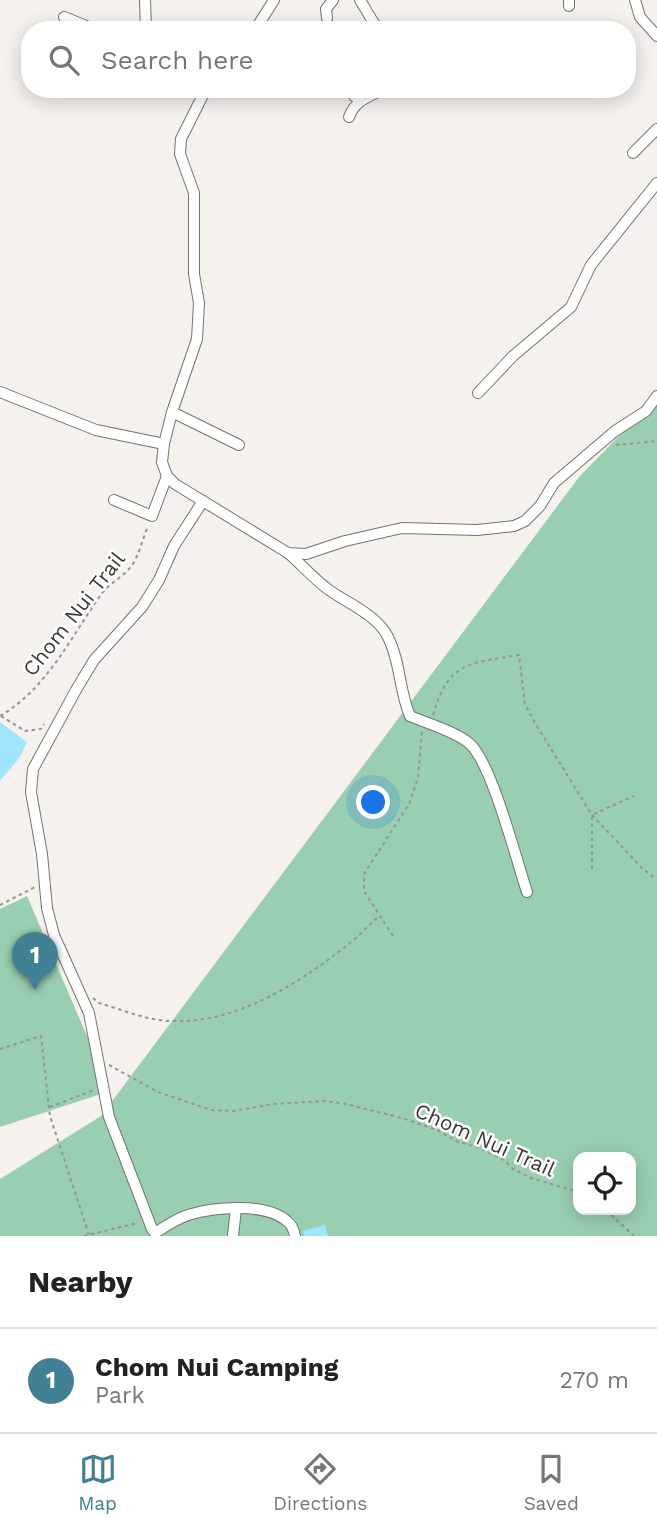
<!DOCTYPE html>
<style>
body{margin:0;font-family:"Work Sans",sans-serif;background:#f6f6f6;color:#222}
.controls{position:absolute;right:21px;bottom:21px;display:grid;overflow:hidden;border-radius:14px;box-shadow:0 4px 18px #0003}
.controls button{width:63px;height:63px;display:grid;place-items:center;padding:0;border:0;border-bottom:2px solid #e0e0e0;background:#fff;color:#222;font:35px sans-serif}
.you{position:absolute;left:374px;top:803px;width:24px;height:24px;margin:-18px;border:5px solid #fff;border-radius:50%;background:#1a73e8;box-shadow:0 0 0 10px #1a73e833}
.badge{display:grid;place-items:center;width:46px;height:46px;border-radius:50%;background:#418095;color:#fff;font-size:23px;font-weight:700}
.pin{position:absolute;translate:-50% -58px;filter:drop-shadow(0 2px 4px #0008)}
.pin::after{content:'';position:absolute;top:37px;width:24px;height:21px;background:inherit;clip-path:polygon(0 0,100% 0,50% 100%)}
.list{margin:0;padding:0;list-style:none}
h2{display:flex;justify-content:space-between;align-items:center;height:91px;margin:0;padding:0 28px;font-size:30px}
h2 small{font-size:23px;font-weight:400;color:#767676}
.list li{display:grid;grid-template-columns:46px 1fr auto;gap:21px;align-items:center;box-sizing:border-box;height:105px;padding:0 28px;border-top:2px solid #e0e0e0}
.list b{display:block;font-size:26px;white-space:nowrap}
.list p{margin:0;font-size:23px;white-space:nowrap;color:#767676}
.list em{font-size:23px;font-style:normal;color:#767676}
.icon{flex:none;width:38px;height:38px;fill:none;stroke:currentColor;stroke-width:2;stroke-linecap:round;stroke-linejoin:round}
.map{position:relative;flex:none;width:657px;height:1236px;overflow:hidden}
.search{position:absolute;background:#fff;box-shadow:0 4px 18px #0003;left:21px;right:21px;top:21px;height:77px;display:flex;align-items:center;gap:18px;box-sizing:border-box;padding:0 24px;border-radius:28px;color:#767676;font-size:26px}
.sheet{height:196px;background:#fff}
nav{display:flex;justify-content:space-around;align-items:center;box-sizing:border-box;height:98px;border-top:2px solid #e0e0e0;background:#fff;font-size:19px;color:#767676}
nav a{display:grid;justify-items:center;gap:4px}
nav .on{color:#418095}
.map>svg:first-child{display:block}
.green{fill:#99cfb1;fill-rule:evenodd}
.water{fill:#9fe5fb}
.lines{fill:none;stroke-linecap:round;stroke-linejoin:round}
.street-casing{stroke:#75736f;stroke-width:12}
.path{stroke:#979592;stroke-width:2;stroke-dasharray:3.5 3.5;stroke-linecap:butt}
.street{stroke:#fff;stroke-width:10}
.labels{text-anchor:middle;stroke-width:5;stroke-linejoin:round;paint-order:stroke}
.street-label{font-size:21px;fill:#3a3938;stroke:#fff}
</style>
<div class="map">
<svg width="657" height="1236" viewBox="0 0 657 1236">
<rect width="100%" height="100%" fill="#f5f2ee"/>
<g class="green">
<path d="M 657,397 L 657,1236 L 0,1236 L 0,1179 L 101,1116 L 579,477 ZM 578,1157 L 631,1157 L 631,1210 L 578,1210 Z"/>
<polygon points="27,896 98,1062 101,1094 0,1127 0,909"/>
</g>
<g class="water">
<polygon points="0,722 27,742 20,757 0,781"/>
<polygon points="325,1225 328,1236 304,1236 303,1231"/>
</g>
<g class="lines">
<defs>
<g id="street">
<polyline points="145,0 146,30"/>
<polyline points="360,0 378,30"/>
<polyline points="569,0 569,6"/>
<polyline points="635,0 640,17 657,36"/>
<polyline points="64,17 96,30"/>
<polyline points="327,18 326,9 333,0"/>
<polyline points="255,30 274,0"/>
<polyline points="206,89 181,139 180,154 194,193 194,274 199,303 197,339 172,412 164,444 162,462 167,476 175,484 288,553 306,554 345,541 402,528 477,530 514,526 525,521 540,506 554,483 615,431 646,411 657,396"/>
<polyline points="350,89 354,96 361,100"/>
<path d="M 349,117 C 355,100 369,97 384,89"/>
<polyline points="633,153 657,129"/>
<polyline points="0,392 96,430 164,444"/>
<polyline points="478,393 513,356 571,307 591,265 657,183"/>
<polyline points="172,412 239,445"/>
<polyline points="114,500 152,516 167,476"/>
<path d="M 203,501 L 174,546 L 159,580 L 142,607 L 94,660 L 76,690 L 33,769 L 31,792 L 42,854 L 47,908 L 54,935 L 89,1013 L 109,1117 L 152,1229 L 155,1233 C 166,1226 176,1219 188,1215 C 214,1207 267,1202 288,1222 C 292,1225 294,1231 295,1236"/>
<path d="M 288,553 C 302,565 314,579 329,590 C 349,604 377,615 388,637 C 401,663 399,691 410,716 C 426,723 457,732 470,744 C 492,764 516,859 527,892"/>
<polyline points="233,1236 236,1208"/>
</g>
</defs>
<use href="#street" class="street-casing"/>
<g class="path">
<polyline points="616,445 657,441"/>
<path d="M 433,715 C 448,662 469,663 519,655 L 525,704 L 535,723 L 592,815 L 641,867 L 653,877"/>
<path d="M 0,716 C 48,688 71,636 103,592 C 112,581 127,575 134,562 C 140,551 143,538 148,526"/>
<polyline points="1,716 25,731 41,729 44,724"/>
<polyline points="592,869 592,815 634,796"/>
<polyline points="0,905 35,887"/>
<polyline points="393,936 364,891 364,874 409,804 418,778 422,730"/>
<path d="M 93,998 L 99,1003 C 123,1010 148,1021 173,1021 C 239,1024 306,979 356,938 C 364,931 371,922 380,916"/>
<polyline points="0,1049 41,1036 50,1116 89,1235"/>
<polyline points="109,1065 158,1092 211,1110 234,1111 272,1104 323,1101 342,1103 402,1118 437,1130 456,1141 480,1148 504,1160 513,1169 531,1178 578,1192"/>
<polyline points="50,1107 94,1090"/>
<polyline points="606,1210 634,1236"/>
<polyline points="84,1236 137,1223"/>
</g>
<use href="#street" class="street"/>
</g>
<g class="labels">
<g class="street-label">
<text transform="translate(74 614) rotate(-52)" y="7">Chom Nui Trail</text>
<text transform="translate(485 1140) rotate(24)" y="7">Chom Nui Trail</text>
</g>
</g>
</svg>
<div class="controls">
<button><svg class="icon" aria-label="locate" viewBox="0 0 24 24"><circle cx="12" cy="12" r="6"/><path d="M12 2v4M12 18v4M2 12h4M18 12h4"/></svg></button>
</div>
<div class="you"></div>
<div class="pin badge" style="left:35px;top:990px">1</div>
<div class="search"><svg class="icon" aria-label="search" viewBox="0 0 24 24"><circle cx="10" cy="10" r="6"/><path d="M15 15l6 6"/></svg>Search here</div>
</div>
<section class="sheet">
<h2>Nearby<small></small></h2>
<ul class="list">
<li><span class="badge">1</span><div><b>Chom Nui Camping</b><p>Park</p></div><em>270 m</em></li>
</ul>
</section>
<nav>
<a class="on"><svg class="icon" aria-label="map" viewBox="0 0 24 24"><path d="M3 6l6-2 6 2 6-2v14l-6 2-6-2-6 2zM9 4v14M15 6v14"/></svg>Map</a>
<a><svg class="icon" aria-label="directions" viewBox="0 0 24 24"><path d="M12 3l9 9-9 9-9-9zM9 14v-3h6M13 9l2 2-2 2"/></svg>Directions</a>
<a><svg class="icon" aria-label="saved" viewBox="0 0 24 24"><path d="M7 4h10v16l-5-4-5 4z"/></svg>Saved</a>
</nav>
